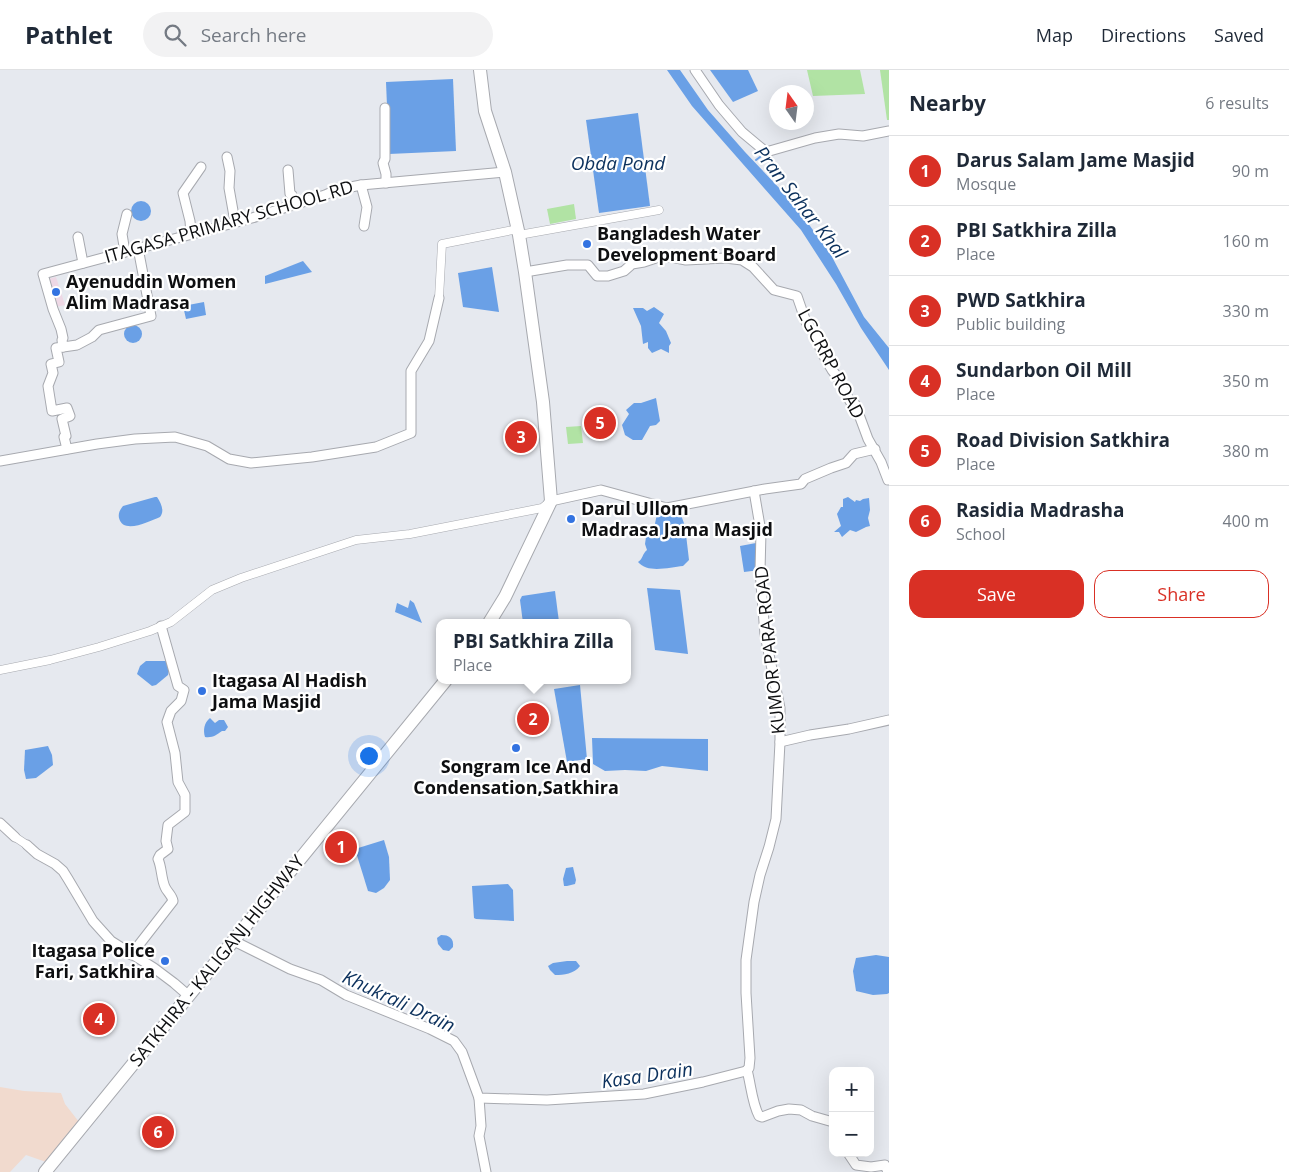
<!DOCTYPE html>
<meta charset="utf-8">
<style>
body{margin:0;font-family:"Open Sans",sans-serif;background:#f2f2f3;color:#1f2937}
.controls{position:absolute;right:15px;bottom:15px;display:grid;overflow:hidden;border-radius:10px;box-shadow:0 5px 20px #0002}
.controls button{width:45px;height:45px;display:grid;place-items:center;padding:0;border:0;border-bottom:1px solid #e0e1e3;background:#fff;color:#1f2937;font:25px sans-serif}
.compass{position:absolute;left:769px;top:15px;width:45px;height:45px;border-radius:50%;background:#fff;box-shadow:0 5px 20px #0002;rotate:346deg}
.you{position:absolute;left:368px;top:685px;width:18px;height:18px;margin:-12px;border:4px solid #fff;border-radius:50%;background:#1a73e8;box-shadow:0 0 0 8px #1a73e833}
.badge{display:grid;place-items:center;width:32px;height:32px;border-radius:50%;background:#d93025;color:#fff;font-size:16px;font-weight:700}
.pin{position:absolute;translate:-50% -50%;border:2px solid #fff;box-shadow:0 1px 5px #0006}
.popup{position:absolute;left:436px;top:549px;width:195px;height:65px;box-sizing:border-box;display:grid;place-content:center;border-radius:10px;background:#fff;filter:drop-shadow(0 1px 4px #0005);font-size:16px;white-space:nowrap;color:#747a83}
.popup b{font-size:19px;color:#1f2937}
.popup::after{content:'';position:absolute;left:50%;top:100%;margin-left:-10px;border:10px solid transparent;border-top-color:#fff}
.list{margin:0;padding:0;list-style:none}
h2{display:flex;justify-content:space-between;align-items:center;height:65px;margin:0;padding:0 20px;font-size:21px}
h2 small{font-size:16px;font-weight:400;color:#747a83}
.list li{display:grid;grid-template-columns:32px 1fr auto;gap:15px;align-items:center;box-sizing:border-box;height:70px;padding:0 20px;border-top:1px solid #e0e1e3}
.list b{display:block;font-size:19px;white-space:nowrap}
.list p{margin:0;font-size:16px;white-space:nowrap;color:#747a83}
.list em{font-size:16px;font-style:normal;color:#747a83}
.actions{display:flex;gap:10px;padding:15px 20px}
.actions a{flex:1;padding:11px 0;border:1px solid #d93025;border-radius:15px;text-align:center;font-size:18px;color:#d93025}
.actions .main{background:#d93025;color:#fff}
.icon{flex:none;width:28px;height:28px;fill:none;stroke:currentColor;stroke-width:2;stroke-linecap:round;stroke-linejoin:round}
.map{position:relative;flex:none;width:889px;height:1102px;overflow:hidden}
header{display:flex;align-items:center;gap:30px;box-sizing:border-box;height:70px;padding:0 25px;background:#fff;border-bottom:1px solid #e0e1e3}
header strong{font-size:24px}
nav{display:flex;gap:28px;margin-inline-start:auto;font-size:18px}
.search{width:350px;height:45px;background:#f2f2f3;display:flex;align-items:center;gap:12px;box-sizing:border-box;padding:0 18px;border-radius:28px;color:#747a83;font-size:19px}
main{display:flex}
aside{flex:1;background:#fff}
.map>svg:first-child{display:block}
.education{fill:#eed8e5}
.medical{fill:#f1dace}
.green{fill:#b1e3a4}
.water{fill:#6aa0e6}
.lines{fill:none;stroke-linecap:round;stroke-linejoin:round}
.stream{stroke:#6aa0e6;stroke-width:2}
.minor-casing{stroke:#a7a9af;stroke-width:9}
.tertiary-casing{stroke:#a7a9af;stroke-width:11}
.trunk-casing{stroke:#a7a9af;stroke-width:14}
.minor{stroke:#fff;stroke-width:8}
.tertiary{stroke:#fff;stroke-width:9}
.trunk{stroke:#fff;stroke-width:12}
.poi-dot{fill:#3373e1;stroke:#fff;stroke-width:2}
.labels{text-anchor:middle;stroke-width:4.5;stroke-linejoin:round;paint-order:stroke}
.street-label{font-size:18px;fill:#0e0f11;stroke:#fff}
.poi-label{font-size:18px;font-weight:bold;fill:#0e0f11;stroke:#fff;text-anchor:start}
.water-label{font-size:19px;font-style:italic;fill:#0c315d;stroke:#fff}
</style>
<header>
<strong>Pathlet</strong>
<div class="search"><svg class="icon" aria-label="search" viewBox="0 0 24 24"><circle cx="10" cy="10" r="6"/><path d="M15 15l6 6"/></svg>Search here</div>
<nav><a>Map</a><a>Directions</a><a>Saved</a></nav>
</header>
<main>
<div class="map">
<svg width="889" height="1102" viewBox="0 0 889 1102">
<rect width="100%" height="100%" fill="#e6e9ef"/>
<polygon class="education" points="56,207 65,235 56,237 48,209"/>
<polygon class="medical" points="0,1017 24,1021 61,1023 65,1034 79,1052 46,1092 26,1085 10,1102 0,1102"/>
<g class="green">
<polygon points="807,0 860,0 865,24 813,26"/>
<polygon points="880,0 889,0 889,50 887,50"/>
<polygon points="574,134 576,149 550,154 547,139"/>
<polygon points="581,356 583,373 568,374 566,357"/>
</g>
<g class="water">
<polygon points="667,0 680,0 708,40 745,82 782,121 805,149 831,185 864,247 889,278 889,300 861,258 836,214 801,160 692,36"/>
<polygon points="710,0 748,0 758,21 733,32"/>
<polygon points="453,9 456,81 389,84 386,12"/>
<polygon points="638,43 650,136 599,143 586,50"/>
<circle cx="141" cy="141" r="10"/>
<polygon points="303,191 312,202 265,214 265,206"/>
<polygon points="492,197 499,242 463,237 458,203"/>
<polygon points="204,232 206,245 186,249 183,236"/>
<polygon points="654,237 664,244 659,253 666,261 671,273 669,276 669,283 661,279 652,283 648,278 648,272 643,274 641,256 633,238 643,238 647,241"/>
<circle cx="133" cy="264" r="9"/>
<polygon points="656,328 660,351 656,355 650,356 642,370 633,370 625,365 622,355 629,344 626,340 634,333 641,333"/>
<path d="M 155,427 L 157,427 C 161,433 165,441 160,447 C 150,451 123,465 119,448 C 118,443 120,440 123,436 Z"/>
<polygon points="848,427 855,432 856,430 860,431 863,429 869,428 870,440 868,448 870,456 866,457 856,462 850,460 842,467 839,462 834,462 841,456 837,444 841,437 843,437 843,429"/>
<path d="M 657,444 L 681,445 L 685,456 L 689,490 L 683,496 C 670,497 648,504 638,492 C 643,489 642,484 647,480 L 645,474 L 646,467 L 653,463 Z"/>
<polygon points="756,473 760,500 744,502 740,476"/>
<polygon points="647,518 680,520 688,584 655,580"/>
<polygon points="555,521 559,552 523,553 520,530 522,526"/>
<polygon points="410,530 414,533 422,553 395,542 397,533 408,538"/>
<polygon points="146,591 167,591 170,596 168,605 156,615 152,616 137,604 140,596"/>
<polygon points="580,615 587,689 567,692 554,619"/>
<path d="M 210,648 L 215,653 L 219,650 L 224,650 L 228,657 L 225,661 L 222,661 C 216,665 213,668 205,667 C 203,660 204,653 210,648 Z"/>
<polygon points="592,668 708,669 708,701 662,696 646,701 625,700 605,701 593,694"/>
<polygon points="48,676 52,685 53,695 36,708 26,709 24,700 25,680"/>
<polygon points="384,770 389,787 390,810 384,818 376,823 368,821 355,779"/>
<polygon points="573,797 576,810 575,814 567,816 564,816 563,809 566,798"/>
<polygon points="508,814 513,820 514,851 476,849 474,848 472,816"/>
<path d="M 441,865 C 449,865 454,868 453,877 L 449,881 L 443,880 L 438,874 L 437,868 Z"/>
<polygon points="876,885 889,887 889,923 887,924 873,925 856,921 853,901 856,888"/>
<path d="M 567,891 L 576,891 L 580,896 C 574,904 564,905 555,905 L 550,900 L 548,896 L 553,893 Z"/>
</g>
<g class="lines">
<polyline class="stream" points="756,90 764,84"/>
<defs>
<g id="minor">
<polyline points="519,165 659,140"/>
<polyline points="439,228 442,174 518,159"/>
<polyline points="0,600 50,590 99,577 150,561 171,552 212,520 241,508 356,470 410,464 542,438 547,434"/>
<polyline points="15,767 27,775"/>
</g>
<g id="tertiary">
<polyline points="695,0 719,35 742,62 766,82 815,68 839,64 863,66 889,61"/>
<polyline points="385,38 385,89 383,93 386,104 386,113"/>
<polyline points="227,87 230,101 229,118 235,152"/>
<polyline points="288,100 290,124 292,125 295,135"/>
<polyline points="361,115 367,137 364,156"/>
<polyline points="191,164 190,151 183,123 201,97"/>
<polyline points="78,167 83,193"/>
<polyline points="125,182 122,164 127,144"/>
<polyline points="525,202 567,195 588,195 597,206 608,206 624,201 632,194 644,192 659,187 671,187 686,190 725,188 742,190 753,197 774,220 797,226 806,252 814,263 822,283 832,300 839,309 841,315 850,331 852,333 855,334 868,369 881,392 888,410 889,410"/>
<polyline points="63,277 62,270 63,268 61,259 53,239 43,204 252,148 325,125 336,120 361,115 505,102"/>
<polyline points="67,379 64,367 66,366 62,349 70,346 67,338 52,341 48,316 53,303 51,294 59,292 56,278 77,275 92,267 99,260 151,246 138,178"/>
<polyline points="0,391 97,374 135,369 175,367 207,376 229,389 251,393 312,387 376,377 411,363 411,301 429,271 439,228"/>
<polyline points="551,431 601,420 667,438 765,419 801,414 805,409 831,398 846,393 854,384 875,379"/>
<polyline points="780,672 810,665 849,659 889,650"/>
<polyline points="0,753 15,767"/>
<polyline points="27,775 37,784 55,794 63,801 68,809 93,851 111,871 154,898 174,913 189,926"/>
<polyline points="234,871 290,899 321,910 346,925 430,959 454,971 462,982 479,1028 547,1030 644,1024 703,1012 746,1001 749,998 750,988 746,923 746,890 754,832 760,805 769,777 776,749 780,672 780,638 765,565 760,501 761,462 754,421"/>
<path d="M 131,885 L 173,831 C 172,825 167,822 165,817 C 161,808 162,798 158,789 L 160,785 L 168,779 L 166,771 L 168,755 L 185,742 L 185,725 L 178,712 L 175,683 L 167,652 L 171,641 L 181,631 L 184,620 L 178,616 L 161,556"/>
<path d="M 747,1000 C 751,1015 752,1033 759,1046 L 762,1047 L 778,1041 L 789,1039 L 801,1040 L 812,1046 L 833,1052"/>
<polyline points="479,1028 481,1056 479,1066 486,1102"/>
<polyline points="848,1083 856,1095 871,1097 885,1095 888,1102"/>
</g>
<g id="trunk">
<polyline points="480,0 485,41 505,102 519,165 525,202 543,332 551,431 505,527 489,553"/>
<polyline points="45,1102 446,610"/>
</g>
</defs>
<use href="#minor" class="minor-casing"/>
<use href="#tertiary" class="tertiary-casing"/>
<use href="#trunk" class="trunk-casing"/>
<use href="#minor" class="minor"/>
<use href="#tertiary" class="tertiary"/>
<use href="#trunk" class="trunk"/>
</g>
<g class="poi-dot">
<circle cx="587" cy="174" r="5"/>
<circle cx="56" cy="222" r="5"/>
<circle cx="571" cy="449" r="5"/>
<circle cx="202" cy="621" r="5"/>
<circle cx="516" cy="678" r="5"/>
<circle cx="165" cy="891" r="5"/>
</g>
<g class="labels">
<g class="street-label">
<text transform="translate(229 152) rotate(-16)" y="6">ITAGASA PRIMARY SCHOOL RD</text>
<text transform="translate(831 294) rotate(62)" y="6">LGCRRP ROAD</text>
<text transform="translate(770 580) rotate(-96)" y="6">KUMOR PARA ROAD</text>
<text transform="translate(217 891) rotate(-51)" y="6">SATKHIRA - KALIGANJ HIGHWAY</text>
</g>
<g class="poi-label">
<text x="597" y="170">Bangladesh Water<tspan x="597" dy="21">Development Board</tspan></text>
<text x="66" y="218">Ayenuddin Women<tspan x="66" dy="21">Alim Madrasa</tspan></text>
<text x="581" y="445">Darul Ullom<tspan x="581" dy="21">Madrasa Jama Masjid</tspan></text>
<text x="212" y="617">Itagasa Al Hadish<tspan x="212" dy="21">Jama Masjid</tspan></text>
<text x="516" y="703" text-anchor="middle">Songram Ice And<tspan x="516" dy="21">Condensation,Satkhira</tspan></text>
<text x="155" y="887" text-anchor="end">Itagasa Police<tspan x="155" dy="21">Fari, Satkhira</tspan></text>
</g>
<g class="water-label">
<text x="618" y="100">Obda Pond</text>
<text transform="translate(801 132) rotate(52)" y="7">Pran Sahar Khal</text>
<text transform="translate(399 931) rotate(25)" y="7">Khukrali Drain</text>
<text transform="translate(647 1005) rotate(-8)" y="7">Kasa Drain</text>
</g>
</g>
</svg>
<div class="controls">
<button>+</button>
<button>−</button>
</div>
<svg class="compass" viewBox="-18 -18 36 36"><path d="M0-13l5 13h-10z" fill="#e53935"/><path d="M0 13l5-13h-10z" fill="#747a83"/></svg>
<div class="you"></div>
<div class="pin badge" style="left:341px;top:777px">1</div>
<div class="pin badge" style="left:533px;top:649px">2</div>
<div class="popup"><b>PBI Satkhira Zilla</b>Place</div>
<div class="pin badge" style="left:521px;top:367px">3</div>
<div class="pin badge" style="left:99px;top:949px">4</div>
<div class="pin badge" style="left:600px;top:353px">5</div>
<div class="pin badge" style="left:158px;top:1062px">6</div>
</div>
<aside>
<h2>Nearby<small>6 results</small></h2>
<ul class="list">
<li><span class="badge">1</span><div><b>Darus Salam Jame Masjid</b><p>Mosque</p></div><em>90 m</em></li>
<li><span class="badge">2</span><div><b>PBI Satkhira Zilla</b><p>Place</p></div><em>160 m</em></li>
<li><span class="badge">3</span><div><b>PWD Satkhira</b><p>Public building</p></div><em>330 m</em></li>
<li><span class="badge">4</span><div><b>Sundarbon Oil Mill</b><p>Place</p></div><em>350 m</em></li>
<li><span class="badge">5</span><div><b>Road Division Satkhira</b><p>Place</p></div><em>380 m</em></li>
<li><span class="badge">6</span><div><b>Rasidia Madrasha</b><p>School</p></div><em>400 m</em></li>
</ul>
<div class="actions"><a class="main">Save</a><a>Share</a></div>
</aside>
</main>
